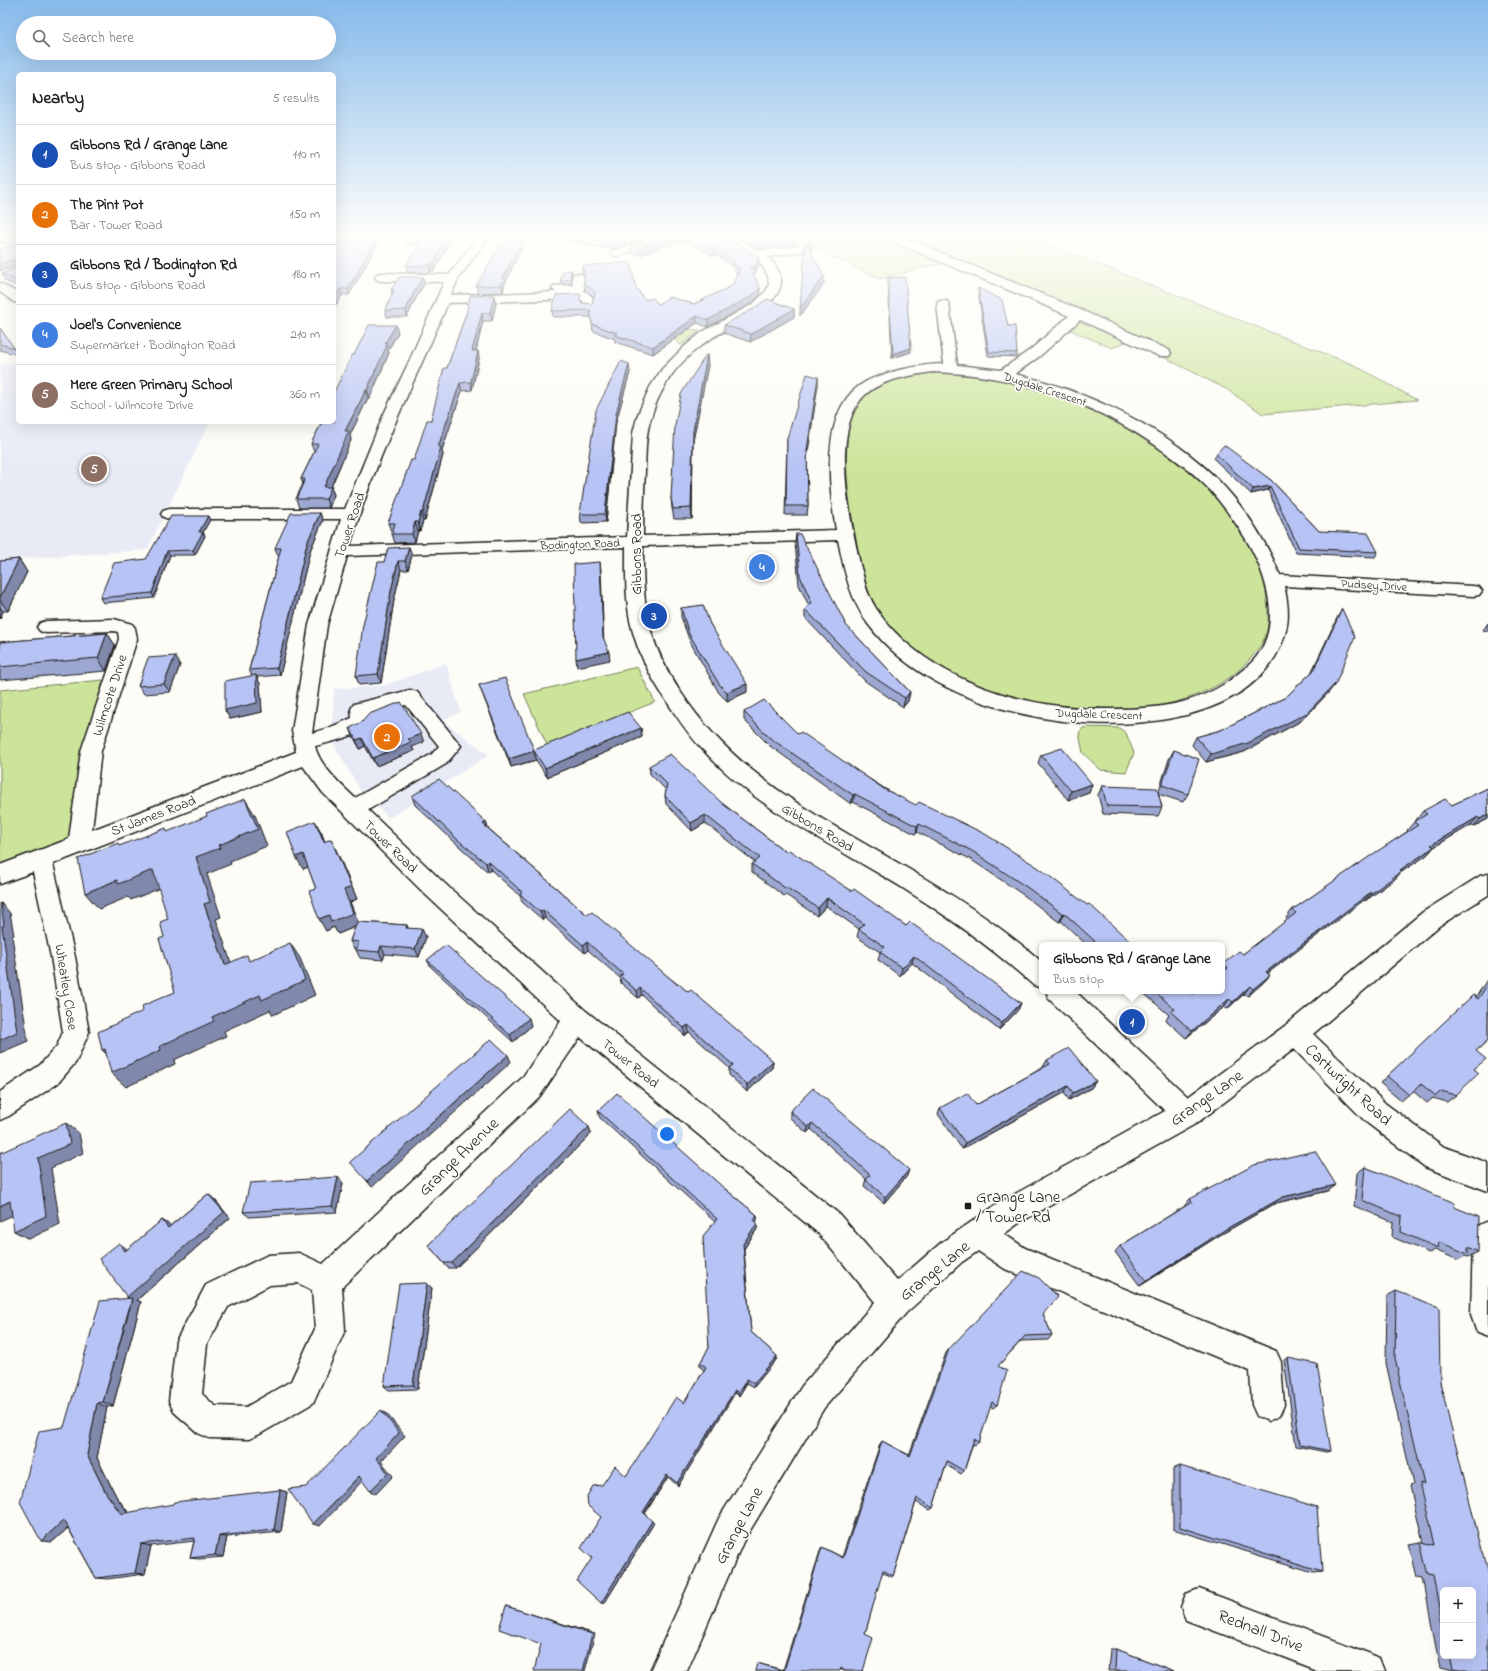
<!DOCTYPE html>
<meta charset="utf-8">
<style>
body{margin:0;font-family:"Indie Flower",sans-serif;background:#f6f6f6;color:#202124}
.controls{position:absolute;right:12px;bottom:12px;display:grid;overflow:hidden;border-radius:6px;box-shadow:0 4px 16px #0002}
.controls button{width:36px;height:36px;display:grid;place-items:center;padding:0;border:0;border-bottom:1px solid #e0e0e0;background:#fff;color:#202124;font:20px sans-serif}
.you{position:absolute;left:667px;top:1134px;width:14px;height:14px;margin:-10px;border:3px solid #fff;border-radius:50%;background:#1a73e8;box-shadow:0 0 0 6px #1a73e833}
.badge{display:grid;place-items:center;width:26px;height:26px;border-radius:50%;background:#b45309;color:#fff;font-size:13px;font-weight:700}
.pin{position:absolute;translate:-50% -50%;border:2px solid #fff;box-shadow:0 1px 4px #0006}
.popup{position:absolute;left:1039px;top:942px;width:186px;height:52px;box-sizing:border-box;display:grid;place-content:center;border-radius:6px;background:#fff;filter:drop-shadow(0 1px 3px #0005);font-size:13px;white-space:nowrap;color:#757577}
.popup b{font-size:15px;color:#202124}
.popup::after{content:'';position:absolute;left:50%;top:100%;margin-left:-8px;border:8px solid transparent;border-top-color:#fff}
.list{margin:0;padding:0;list-style:none}
h2{display:flex;justify-content:space-between;align-items:center;height:52px;margin:0;padding:0 16px;font-size:17px}
h2 small{font-size:13px;font-weight:400;color:#757577}
.list li{display:grid;grid-template-columns:26px 1fr auto;gap:12px;align-items:center;box-sizing:border-box;height:60px;padding:0 16px;border-top:1px solid #e0e0e0}
.list b{display:block;font-size:15px;white-space:nowrap}
.list p{margin:0;font-size:13px;white-space:nowrap;color:#757577}
.list em{font-size:13px;font-style:normal;color:#757577}
.icon{flex:none;width:22px;height:22px;fill:none;stroke:currentColor;stroke-width:2;stroke-linecap:round;stroke-linejoin:round}
.map{position:relative;flex:none;width:1488px;height:1671px;overflow:hidden}
.search{position:absolute;background:#fff;box-shadow:0 4px 16px #0002;left:16px;top:16px;width:320px;height:44px;display:flex;align-items:center;gap:10px;box-sizing:border-box;padding:0 14px;border-radius:22px;color:#757577;font-size:15px}
.panel{position:absolute;background:#fff;box-shadow:0 4px 16px #0002;left:16px;top:72px;width:320px;height:352px;border-radius:6px}
.map>svg:first-child{display:block}
.built{fill:#e8ebf6}
.green{fill:#cce49a;stroke:#74805b}
.lines{fill:none;stroke-linecap:round;stroke-linejoin:round}
.minor-casing{stroke:#1c1c1c;stroke-width:3}
.minor{fill:#fdfcf7;fill-rule:evenodd}
.wall{fill:#9da8d2;stroke:#1c1c1c;fill-rule:evenodd}
.shaded-wall{fill:#8088ab;stroke:#1c1c1c}
.building{fill:#b7c3f4;stroke:#1c1c1c}
.poi-dot{fill:#1c1c1c;stroke:#fdfcf7;stroke-width:1.5}
.labels{text-anchor:middle;stroke-width:3.5;stroke-linejoin:round;paint-order:stroke}
.far-street-label{font-size:12px;fill:#1c1c1c;stroke:#fdfcf7}
.street-label{font-size:14px;fill:#1c1c1c;stroke:#fdfcf7}
.near-street-label{font-size:17px;fill:#1c1c1c;stroke:#fdfcf7}
.near-poi-label{font-size:17px;fill:#1c1c1c;stroke:#fdfcf7;text-anchor:start}
</style>
<div class="map">
<svg width="1488" height="1671" viewBox="0 0 1488 1671">
<rect width="100%" height="100%" fill="#fdfcf7"/>
<filter id="ink" filterUnits="userSpaceOnUse"><feTurbulence type="fractalNoise" baseFrequency=".025" numOctaves="2"/><feDisplacementMap in="SourceGraphic" scale="8" xChannelSelector="R" yChannelSelector="G"/><feConvolveMatrix kernelMatrix="1 2 1 2 8 2 1 2 1" color-interpolation-filters="sRGB"/></filter>
<g filter="url(#ink)">
<g class="built">
<polygon points="18,363 18,422 210,422 147,550 0,560 0,364"/>
<polygon points="446,663 461,712 442,720 489,755 389,818 362,793 331,740 334,689 383,686"/>
</g>
<g class="green">
<polygon points="823,237 1037,237 1034,239 1354,365 1417,400 1263,414 1226,389 1130,340 1112,348 1061,326 1070,317 1069,313 943,263 880,279 807,244"/>
<polygon points="683,329 700,330 681,345 672,338"/>
<path d="M 936,372 C 950,373 964,372 978,374 C 1041,384 1100,409 1153,443 C 1161,448 1170,453 1178,460 C 1222,494 1261,545 1267,601 C 1268,610 1269,621 1267,631 C 1264,641 1259,649 1252,657 C 1223,690 1181,704 1138,709 C 1074,715 1007,703 950,673 C 935,665 921,657 909,646 C 893,632 876,614 868,594 C 862,579 860,562 857,546 C 850,508 835,429 862,398 C 879,379 912,375 936,372 Z"/>
<polygon points="637,667 655,702 547,745 524,694"/>
<polygon points="103,680 69,840 0,868 0,690"/>
<polygon points="1088,727 1119,728 1126,733 1134,753 1126,772 1101,770 1083,753 1079,733 1083,728"/>
</g>
<g class="lines">
<defs>
<g id="minor">
<path d="M 479,237 L 491,237 L 479,250 L 458,279 L 451,295 L 556,292 L 552,289 L 554,286 L 573,285 L 572,277 L 574,274 L 582,274 C 585,279 586,287 583,291 L 587,292 L 595,300 L 592,309 L 584,309 L 582,306 L 583,301 L 580,299 L 448,303 C 414,383 374,461 350,546 L 627,537 L 633,433 L 638,414 L 650,387 L 662,369 L 685,346 L 702,332 L 753,304 L 766,291 L 769,284 L 768,276 L 761,264 L 745,252 L 721,237 L 735,237 L 759,251 L 793,247 L 813,237 L 827,237 L 800,252 L 767,257 C 812,296 737,322 712,338 C 695,349 677,365 667,382 C 660,394 654,406 651,418 C 645,435 646,453 645,470 C 644,492 643,514 643,536 L 836,530 C 829,489 820,414 859,386 C 871,377 885,374 899,370 C 913,367 928,364 944,364 L 937,304 L 939,301 L 947,301 L 949,304 L 957,365 L 1001,370 L 1030,350 L 1069,316 C 1009,289 948,266 888,239 L 887,237 L 902,237 L 1083,311 L 1169,350 L 1171,353 L 1169,356 L 1159,356 L 1080,320 L 1040,356 L 1015,374 C 1085,390 1169,429 1219,481 C 1245,508 1266,541 1280,575 L 1473,586 L 1479,587 L 1482,591 L 1479,595 L 1473,596 L 1284,586 C 1291,613 1289,633 1275,657 C 1232,727 1115,731 1043,718 C 979,707 908,678 868,624 C 850,599 844,570 838,540 L 643,546 C 643,574 643,602 650,628 C 657,652 668,674 682,694 C 738,779 827,821 912,871 C 958,898 1002,927 1042,962 L 1042,988 L 1033,985 C 991,947 946,915 898,885 C 833,845 759,810 706,753 C 690,737 678,719 666,700 C 651,678 639,655 632,629 C 625,602 626,574 626,547 L 347,556 L 327,625 L 312,733 L 329,728 L 352,718 L 351,709 L 354,704 L 410,690 L 417,692 L 461,746 L 446,764 L 368,810 L 443,882 L 586,1011 L 839,1214 L 897,1281 L 942,1242 L 999,1203 L 1165,1111 L 1049,999 L 1046,991 L 1075,991 L 1188,1097 L 1286,1025 L 1423,912 L 1480,876 L 1488,874 L 1488,895 L 1439,926 L 1313,1034 L 1386,1104 L 1444,1147 L 1488,1163 L 1488,1191 L 1425,1167 L 1366,1122 L 1294,1049 L 1197,1123 L 1019,1223 L 1004,1234 L 1025,1248 L 1276,1351 L 1281,1362 L 1284,1405 L 1279,1416 L 1268,1421 L 1257,1416 L 1252,1405 L 1250,1371 L 1005,1269 L 978,1251 L 962,1262 L 906,1313 L 824,1408 L 743,1542 L 687,1671 L 650,1671 L 719,1518 L 802,1386 L 875,1302 L 819,1234 L 580,1037 L 540,1096 L 342,1287 L 345,1330 L 313,1403 L 260,1434 L 249,1439 L 209,1438 L 198,1433 L 174,1412 L 169,1401 L 176,1341 L 206,1285 L 268,1255 L 299,1253 L 323,1264 L 522,1078 L 561,1021 L 427,896 L 323,793 L 303,766 L 53,864 L 75,957 L 89,1032 L 76,1062 L 58,1083 L 9,1116 L 0,1120 L 0,1092 L 40,1065 L 57,1046 L 63,1032 L 51,957 L 33,872 L 0,884 L 0,865 L 69,839 L 81,751 L 119,639 L 118,632 L 114,631 L 46,633 L 40,631 L 37,627 L 40,623 L 46,621 L 114,619 L 132,624 L 135,628 L 137,639 L 101,751 L 92,830 L 296,752 L 292,731 L 309,625 L 341,519 L 169,519 L 163,517 L 161,514 L 163,511 L 169,509 L 345,509 L 383,416 L 407,366 L 444,282 L 381,281 L 377,280 L 375,277 L 377,274 L 381,273 L 449,275 L 471,246 ZM 932,372 C 1013,374 1088,400 1155,445 C 1173,458 1192,471 1207,487 C 1222,503 1236,523 1247,541 C 1267,576 1284,626 1253,661 C 1249,665 1244,669 1239,673 C 1221,689 1197,699 1174,704 C 1154,708 1134,709 1113,709 C 1039,710 959,690 903,640 C 890,628 877,613 870,597 C 865,588 864,577 861,568 C 851,524 829,432 864,396 C 881,379 909,376 932,372 ZM 406,705 L 439,746 L 432,754 L 355,798 C 341,785 319,765 315,746 C 328,743 360,735 369,726 C 373,722 372,718 371,713 ZM 298,1283 L 312,1290 L 315,1329 L 291,1381 L 246,1407 L 215,1406 L 202,1394 L 207,1344 L 228,1307 L 270,1285 Z"/>
<polygon points="641,237 656,237 661,241 659,243 617,256 613,255 611,253 613,251 645,241"/>
<polygon points="0,283 18,293 18,303 14,302 0,292"/>
<polygon points="1488,1221 1488,1337 1477,1333 1471,1315 1473,1236 1478,1226"/>
<polygon points="1199,1589 1381,1658 1386,1671 1320,1671 1186,1620 1181,1607 1186,1594"/>
</g>
</defs>
<use href="#minor" class="minor-casing"/>
<use href="#minor" class="minor"/>
</g>
<g class="wall">
<polygon points="0,237 18,237 18,286 5,281 2,274 16,269 16,267 0,271 0,249 12,245 0,242"/>
<polygon points="334,237 379,242 349,295 342,295 337,304 334,304"/>
<polygon points="404,237 453,237 434,271 431,271 430,273 407,272 406,266 419,245 405,244"/>
<polygon points="527,237 505,283 503,292 478,293 476,286"/>
<polygon points="549,237 642,237 642,240 613,250"/>
<polygon points="658,237 728,237 759,265 755,273 753,274 760,295 752,303 708,327 697,323 653,354 615,342 615,339 593,331 591,317 553,317 552,311 581,302 582,303 592,304 594,297 585,290 584,283 585,278 582,273 582,266 636,288 645,300 658,304 694,304 732,286 737,275 733,267 717,255 713,256 688,242 684,243 680,241 640,255 631,253 631,247 659,238"/>
<polygon points="738,237 797,237 796,244 793,246 759,249"/>
<polygon points="572,270 572,274 571,277 571,284 561,284 560,280"/>
<polygon points="423,277 425,283 417,296 407,317 387,317 385,311 392,295 391,290"/>
<polygon points="888,278 911,352 892,358 888,282"/>
<polygon points="978,288 1008,326 1017,353 1017,357 988,356 978,292"/>
<polygon points="496,303 492,321 483,321 476,351 478,351 479,359 472,390 462,391 442,450 443,455 425,521 423,521 420,531 418,531 415,542 395,543 392,534 393,531 391,531 388,523 431,420 447,368 466,314"/>
<polygon points="794,309 794,317 750,342 724,333 724,325"/>
<polygon points="0,328 14,348 18,355 0,350"/>
<polygon points="398,333 388,350 389,353 370,398 368,398 350,435 351,440 331,487 334,495 329,508 299,508 296,499 303,484 301,479 314,452 311,444 354,355"/>
<polygon points="708,365 693,441 692,519 674,519 672,508 671,498"/>
<polygon points="630,372 616,422 606,522 583,523 581,522 580,513"/>
<polygon points="818,377 818,385 807,455 808,506 807,515 785,515 787,438"/>
<polygon points="1216,454 1271,480 1319,531 1378,552 1375,557 1296,553 1268,490 1251,494 1214,459"/>
<polygon points="210,520 203,532 205,536 195,555 170,555 154,598 103,603 100,598 146,559"/>
<polygon points="323,520 310,551 280,675 257,677 260,684 262,712 230,719 225,710 252,676 249,670 279,556 278,556 275,548"/>
<polygon points="796,534 846,625 910,692 908,701 903,707 865,681 805,618 805,609 809,606 799,585 795,543"/>
<polygon points="409,547 412,555 408,570 401,570 394,600 381,683 359,685 356,676 384,562"/>
<polygon points="19,559 27,572 8,611 3,611 0,619 0,561"/>
<polygon points="681,608 710,624 747,692 727,701 719,693 690,642 681,617"/>
<polygon points="1342,609 1330,691 1301,721 1244,752 1206,762 1192,745 1196,737 1221,730 1286,697 1311,673 1337,618"/>
<polygon points="1488,623 1488,631 1483,630"/>
<polygon points="107,633 115,645 106,671 0,680 0,642"/>
<polygon points="180,665 170,692 144,694 138,686"/>
<polygon points="479,685 534,750 641,728 642,737 547,777 536,760 511,767 482,693"/>
<polygon points="744,712 798,734 1134,945 1087,945 1061,921 1059,922 1025,896 970,859 917,832 916,834 913,833 853,802 851,804 770,746 744,720"/>
<polygon points="350,728 424,742 412,747 414,751 376,766 365,746 360,749 353,736"/>
<polygon points="1174,750 1188,794 1183,802 1158,794 1162,807 1158,816 1103,814 1098,795 1102,786 1158,793 1169,759"/>
<polygon points="1041,755 1092,784 1089,793 1068,800 1038,763"/>
<polygon points="649,766 723,804 786,852 852,891 906,926 1021,1003 1018,1010 999,1030 912,963 900,976 878,960 880,952 857,937 859,929 826,906 817,916 786,895 784,896 752,872 752,864 755,862 705,823 692,831 666,804 665,796 666,790 650,774"/>
<polygon points="1488,788 1488,819 1473,827 1471,825 1434,847 1427,855 1400,873 1395,879 1365,901 1364,900 1268,973 1270,975 1264,982 1248,996 1244,994 1227,1009 1224,1007 1186,1038 1166,1020 1169,1015 1141,991 1189,991 1193,994 1222,991 1222,966 1223,964 1243,954 1288,920 1286,918 1292,910 1408,831 1407,830 1414,822 1417,820 1416,820 1423,811 1452,805"/>
<polygon points="412,796 486,822 488,828 587,915 688,992 773,1061 772,1068 747,1092 729,1075 729,1068 689,1032 685,1036 642,995 638,998 621,983 620,978 588,950 585,953 545,918 543,920 522,902 520,896 491,870 488,872 461,848 415,805"/>
<polygon points="315,821 322,834 325,842 331,839 337,852 357,899 350,902 358,922 407,925 408,928 426,937 419,957 385,954 383,960 360,958 356,950 356,949 354,949 350,941 355,927 338,934 334,927 326,931 316,889 308,867 303,869"/>
<polygon points="427,960 531,1026 513,1042 431,967"/>
<polygon points="1488,978 1488,1040 1476,1051 1474,1069 1456,1095 1447,1102 1433,1098 1427,1103 1413,1091 1401,1101 1380,1083 1465,1003 1473,995 1476,997"/>
<polygon points="1047,1060 1096,1081 1091,1088 1069,1100 1064,1093 962,1149 938,1114 940,1108 976,1105 1044,1067 1043,1067"/>
<polygon points="813,1088 907,1176 884,1203 864,1186 866,1179 811,1129 807,1133 790,1118 790,1111"/>
<polygon points="598,1111 724,1188 757,1215 757,1220 756,1222 757,1223 757,1229 744,1249 751,1332 777,1356 776,1360 754,1387 747,1383 739,1396 735,1393 678,1486 668,1477 645,1514 654,1523 604,1604 592,1558 601,1517 602,1485 626,1476 684,1403 704,1370 700,1367 700,1363 709,1348 715,1222 600,1118"/>
<polygon points="589,1127 591,1134 456,1268 448,1268 428,1245"/>
<polygon points="1365,1167 1454,1207 1478,1252 1468,1257 1465,1256 1458,1260 1435,1250 1429,1253 1392,1237 1393,1222 1354,1206 1357,1173"/>
<polygon points="343,1183 337,1212 249,1217 243,1212"/>
<polygon points="1336,1185 1328,1191 1276,1203 1220,1235 1140,1286 1115,1252 1120,1246 1185,1206 1185,1205 1190,1199"/>
<polygon points="208,1194 215,1200 230,1218 137,1300 141,1302 113,1406 107,1407 97,1458 116,1496 129,1513 280,1490 287,1492 281,1532 227,1537 223,1557 199,1559 190,1558 194,1541 151,1546 145,1574 107,1579 96,1578 68,1528 52,1542 64,1427 129,1298 128,1249 162,1220 170,1226"/>
<polygon points="427,1283 432,1288 418,1389 389,1390 384,1386"/>
<path d="M 1396,1291 L 1440,1382 L 1488,1671 L 1449,1671 L 1440,1669 L 1423,1578 L 1417,1577 L 1409,1544 L 1420,1542 L 1423,1543 L 1410,1486 L 1413,1485 L 1386,1363 L 1387,1296 ZM 1443,1590 L 1473,1656 L 1443,1656 Z"/>
<polygon points="1043,1314 1052,1335 1048,1340 1021,1341 998,1366 997,1405 993,1408 990,1406 979,1442 975,1445 973,1444 964,1471 961,1474 946,1465 933,1508 930,1510 916,1502 893,1576 891,1577 882,1572 865,1634 863,1671 844,1671 840,1669 755,1671 757,1663 783,1670 821,1548 822,1547 842,1557 880,1444 882,1441 909,1455 946,1353 949,1349"/>
<polygon points="1288,1358 1331,1451 1326,1452 1296,1446 1284,1360"/>
<polygon points="1180,1466 1322,1571 1313,1572 1173,1529 1173,1469"/>
<polygon points="1110,1649 1116,1649 1174,1671 1108,1671"/>
</g>
<g class="shaded-wall">
<polygon points="377,237 379,242 349,295 348,289"/>
<polygon points="448,237 453,237 434,271 433,264"/>
<polygon points="523,237 527,237 505,283 503,292 501,285 504,276"/>
<polygon points="631,237 642,237 642,240 613,250 612,243"/>
<polygon points="672,237 680,237 680,241 640,255 640,248"/>
<polygon points="684,237 688,237 688,242 684,243"/>
<polygon points="797,237 796,244 793,246 759,249 759,243"/>
<polygon points="813,242 812,250 807,251 807,244"/>
<polygon points="804,244 805,244 805,251 803,252"/>
<polygon points="717,248 717,255 713,256 713,250"/>
<polygon points="759,258 759,265 755,273 755,267"/>
<polygon points="15,259 18,266 0,271 0,264"/>
<polygon points="430,264 431,271 430,273 429,266"/>
<polygon points="572,270 572,274 571,277 570,273"/>
<polygon points="824,276 824,284 800,316 800,308"/>
<polygon points="423,277 425,283 417,296 407,317 406,310 415,290"/>
<polygon points="760,288 760,295 752,303 708,327 708,320"/>
<polygon points="340,289 342,295 337,304 335,298"/>
<polygon points="494,295 496,303 492,321 490,313"/>
<polygon points="794,309 794,317 750,342 751,334"/>
<polygon points="482,313 483,321 474,359 472,351"/>
<polygon points="697,316 697,323 653,354 653,347"/>
<polygon points="396,325 398,333 388,350 389,353 370,398 367,390 385,343"/>
<polygon points="911,348 911,352 892,358 893,354"/>
<polygon points="478,351 479,359 472,390 471,382"/>
<polygon points="707,355 708,365 693,441 692,519 691,508 693,431"/>
<polygon points="629,364 630,372 616,422 606,522 605,514 616,414"/>
<polygon points="818,377 818,385 807,459 807,450"/>
<polygon points="460,383 462,391 442,450 443,455 425,521 423,512 438,447"/>
<polygon points="366,390 368,398 350,435 351,440 331,487 334,495 329,508 326,499 324,487 345,431"/>
<polygon points="1270,486 1268,490 1251,494 1253,489"/>
<polygon points="421,512 423,521 420,531 418,522"/>
<polygon points="320,513 323,520 310,551 280,675 277,668 307,543"/>
<polygon points="208,516 210,520 203,532 205,536 195,555 193,550 199,532"/>
<polygon points="415,522 418,531 415,542 412,534"/>
<polygon points="409,547 412,555 408,570 405,561"/>
<polygon points="167,551 170,555 154,598 152,593"/>
<polygon points="19,559 27,572 8,611 0,600 0,597"/>
<polygon points="398,561 401,570 394,600 381,683 378,674 391,591"/>
<polygon points="600,562 601,570 604,645 603,637"/>
<polygon points="0,607 3,611 0,619"/>
<polygon points="107,633 115,645 106,671 98,658"/>
<polygon points="609,652 610,660 577,667 576,659"/>
<polygon points="175,656 180,665 170,692 164,684"/>
<polygon points="256,675 260,684 262,712 230,719 225,710"/>
<polygon points="1336,683 1330,691 1301,721 1244,752 1206,762 1211,754"/>
<polygon points="747,684 747,692 727,701 727,692"/>
<polygon points="910,692 908,701 903,707 905,698"/>
<polygon points="641,728 642,737 547,777 545,768"/>
<polygon points="421,734 424,742 412,747 414,751 376,766 373,758 408,739"/>
<polygon points="362,738 365,746 360,749 356,740"/>
<polygon points="534,751 536,760 511,767 509,759"/>
<polygon points="1092,784 1089,793 1068,800 1071,791"/>
<polygon points="855,794 853,802 851,804 853,795"/>
<polygon points="245,799 255,815 267,846 230,861 231,864 207,874 221,917 216,919 237,980 225,965 204,904 196,857 219,845"/>
<polygon points="1488,814 1488,819 1473,827 1480,819"/>
<polygon points="705,815 705,823 692,831 691,823"/>
<polygon points="1478,817 1471,825 1424,853 1431,845"/>
<polygon points="315,821 322,834 330,855 324,842"/>
<polygon points="486,822 488,830 483,824"/>
<polygon points="919,824 917,832 916,834 917,826"/>
<polygon points="331,839 337,852 357,899 350,902 359,925 338,934 334,927 326,931 319,919 329,915 344,890"/>
<polygon points="1434,847 1427,855 1400,873 1395,879 1365,901 1372,893 1400,870"/>
<polygon points="303,854 310,866 303,869 296,857"/>
<polygon points="488,861 491,870 488,872 486,863"/>
<polygon points="153,870 165,886 131,900 128,897 99,909 85,893 117,880"/>
<polygon points="1371,892 1364,900 1260,979 1266,972"/>
<polygon points="827,898 826,906 817,916 818,908"/>
<polygon points="1,903 10,913 14,935 12,936 28,1041 0,1053 2,926"/>
<polygon points="543,910 545,918 543,920 540,912"/>
<polygon points="1064,913 1061,921 1059,922 1063,914"/>
<polygon points="422,929 426,937 419,957 415,949"/>
<polygon points="587,942 588,950 585,953 583,945"/>
<polygon points="290,943 300,958 315,995 273,1015 270,1010 224,1031 226,1036 174,1060 175,1064 126,1087 111,1073 212,1017"/>
<polygon points="381,946 385,954 383,960 379,952"/>
<polygon points="914,956 912,963 900,976 902,968"/>
<polygon points="1270,975 1264,982 1248,996 1253,989"/>
<polygon points="1250,986 1244,994 1227,1009 1233,1002"/>
<polygon points="640,988 642,995 638,998 637,991"/>
<polygon points="1229,999 1224,1007 1186,1038 1192,1031"/>
<polygon points="1021,1003 1018,1010 999,1030 1002,1023"/>
<polygon points="529,1018 531,1026 513,1042 510,1035"/>
<polygon points="688,1025 689,1032 685,1036 684,1028"/>
<polygon points="105,1049 117,1064 102,1050"/>
<polygon points="508,1055 511,1062 372,1187 367,1181"/>
<polygon points="773,1061 772,1068 747,1092 747,1085"/>
<polygon points="1096,1081 1091,1088 1069,1100 1073,1093"/>
<polygon points="1068,1086 1064,1093 962,1149 965,1143"/>
<polygon points="66,1123 79,1133 83,1153 51,1168 60,1224 29,1239 14,1231 38,1158"/>
<polygon points="812,1123 811,1129 807,1133 808,1127"/>
<polygon points="589,1127 591,1134 456,1268 452,1263"/>
<polygon points="909,1170 907,1176 884,1203 885,1197"/>
<polygon points="338,1177 343,1183 337,1212 332,1206"/>
<polygon points="1336,1185 1328,1191 1276,1203 1220,1235 1140,1286 1146,1281 1226,1229 1283,1197"/>
<polygon points="208,1194 215,1200 230,1218 137,1300 141,1302 113,1406 103,1402 132,1300 127,1297"/>
<polygon points="10,1201 24,1210 0,1221 0,1206"/>
<polygon points="757,1215 757,1220 753,1226 753,1220"/>
<polygon points="162,1220 170,1225 176,1234 168,1228"/>
<polygon points="757,1223 757,1229 743,1250 743,1244"/>
<polygon points="119,1243 127,1249 133,1256 125,1251"/>
<polygon points="427,1283 432,1288 418,1389 413,1385"/>
<polygon points="777,1356 776,1360 754,1387 754,1383"/>
<polygon points="747,1379 747,1383 739,1396 738,1393"/>
<polygon points="735,1390 735,1393 678,1486 677,1483"/>
<polygon points="97,1403 107,1407 97,1458 116,1496 131,1517 121,1514 106,1493 87,1455"/>
<polygon points="381,1410 386,1413 405,1436 381,1461 393,1476 376,1494 370,1491"/>
<polygon points="667,1475 668,1477 644,1514 643,1512"/>
<polygon points="359,1476 365,1478 320,1526 313,1524"/>
<polygon points="280,1490 287,1492 281,1532 274,1530"/>
<polygon points="64,1520 75,1522 52,1542 41,1541"/>
<polygon points="652,1521 654,1523 604,1604 601,1603"/>
<polygon points="219,1536 227,1537 223,1557 215,1555"/>
<polygon points="141,1544 151,1546 145,1574 135,1573"/>
<polygon points="506,1606 509,1607 595,1634 585,1671 583,1671"/>
</g>
<g class="building">
<polygon points="4,237 18,237 18,241"/>
<polygon points="334,237 377,237 348,289 340,289 335,298 334,298"/>
<polygon points="404,237 448,237 433,264 430,264 429,266 406,266 422,239"/>
<polygon points="505,237 523,237 504,276 501,285 476,286"/>
<polygon points="581,237 631,237 612,243"/>
<polygon points="660,237 672,237 640,248 631,247"/>
<polygon points="691,237 728,237 759,258 755,267 750,267 760,288 752,296 708,320 697,316 653,347 614,335 617,333 592,324 590,310 552,311 556,295 579,294 581,295 580,299 582,303 592,304 595,292 584,283 585,274 582,266 630,262 636,288 645,300 653,298 658,304 669,297 694,304 732,286 740,268 736,268 733,261 717,248 713,250"/>
<polygon points="749,237 797,237 793,239 759,243"/>
<polygon points="810,241 813,242 807,244 824,276 800,308 805,244 804,244"/>
<polygon points="18,244 18,281 2,274 16,269 15,259 0,264 0,249"/>
<polygon points="572,270 570,273 571,280 560,280 563,271"/>
<polygon points="399,277 423,277 415,290 406,310 385,311 394,290 391,290"/>
<polygon points="905,277 911,348 893,354 888,278"/>
<polygon points="978,288 1002,300 1008,326 1015,326 1017,353 989,352"/>
<polygon points="494,295 490,313 482,313 472,351 478,351 471,382 460,383 438,447 441,447 423,512 421,512 418,522 415,522 412,534 392,534 395,523 388,523 411,460 414,460 427,420 431,420 444,368 447,368 466,314 470,296"/>
<polygon points="767,299 794,309 751,334 724,325 753,309"/>
<polygon points="369,325 396,325 385,343 387,345 367,390 366,390 345,431 349,431 324,487 331,487 326,499 296,499 305,479 301,479 318,444 311,444 322,422 334,422 334,392 352,355 354,355"/>
<polygon points="0,328 14,348 0,344"/>
<polygon points="706,355 707,355 693,431 691,508 673,509 671,498 675,425 681,394"/>
<polygon points="621,361 629,364 616,414 605,514 582,514 580,513 596,410"/>
<polygon points="807,374 818,377 807,450 808,506 786,506 787,438"/>
<polygon points="1224,445 1271,480 1319,531 1368,533 1378,552 1299,548 1270,486 1253,489 1216,454"/>
<polygon points="291,513 320,513 307,543 277,668 249,670 281,548 275,548"/>
<polygon points="171,516 208,516 199,532 203,532 193,550 167,551 152,593 100,598 114,563 146,559"/>
<polygon points="796,534 800,534 846,625 910,692 905,698 866,672 805,609 812,603 800,576"/>
<polygon points="409,547 405,561 398,561 391,591 378,674 356,676 363,625 378,562 384,562 388,548"/>
<polygon points="19,559 0,597 0,561"/>
<polygon points="600,562 603,637 609,652 576,659 574,564"/>
<polygon points="703,605 710,624 747,684 727,692 719,684 689,634 681,608"/>
<polygon points="1342,609 1355,637 1336,683 1307,713 1248,743 1211,754 1196,737 1221,730 1286,697 1313,671"/>
<polygon points="107,633 98,658 0,667 0,642"/>
<polygon points="175,656 164,684 138,686 148,658"/>
<polygon points="256,675 257,703 225,710 225,681"/>
<polygon points="505,678 534,750 628,712 641,728 545,768 534,751 509,759 479,685"/>
<polygon points="764,700 798,734 801,732 884,789 916,805 919,802 985,834 1039,868 1087,905 1089,904 1134,945 1099,945 1064,913 1063,914 1028,888 972,851 919,824 917,826 914,825 855,794 853,795 770,738 744,712"/>
<polygon points="401,702 421,734 408,739 411,742 373,758 362,738 356,740 350,728 362,722 369,714"/>
<polygon points="1062,748 1092,784 1071,791 1041,755"/>
<polygon points="1174,750 1199,759 1188,794 1162,785"/>
<polygon points="670,754 723,804 786,852 789,850 852,891 854,889 906,926 910,922 1021,1003 1002,1023 914,956 902,968 880,952 885,947 859,929 864,924 827,898 818,908 787,888 785,888 752,864 760,858 705,815 691,823 665,796 667,784 649,766"/>
<polygon points="439,779 486,822 483,824 587,915 592,912 678,985 679,984 688,992 691,990 773,1061 747,1085 729,1068 733,1065 688,1025 684,1028 640,988 637,991 620,976 623,974 587,942 583,945 543,910 540,912 520,894 522,892 488,861 486,863 458,840 412,796"/>
<polygon points="1102,786 1157,788 1162,807 1107,806"/>
<polygon points="1488,788 1488,814 1480,819 1478,817 1431,845 1434,847 1400,870 1402,871 1372,893 1371,892 1266,972 1270,975 1253,989 1250,986 1233,1002 1229,999 1192,1031 1171,1012 1175,1009 1154,991 1189,991 1193,994 1197,991 1222,991 1222,972 1228,968 1223,964 1239,951 1243,954 1296,913 1292,910 1376,852 1418,825 1414,822 1427,814 1423,811 1445,799 1452,805"/>
<polygon points="245,799 258,829 219,845 220,848 196,857 210,902 204,904 225,965 247,955 249,961 290,943 305,980 262,1000 260,995 212,1017 214,1021 160,1046 161,1050 111,1073 105,1049 102,1050 98,1032 143,1011 142,1006 175,992 159,939 164,937 160,922 168,919 153,870 118,884 117,880 85,893 78,859 118,843 119,846 166,828 167,832 207,816 206,814"/>
<polygon points="315,821 324,842 331,839 351,887 344,890 353,913 331,922 329,915 319,919 309,891 316,889 303,854 296,857 287,832"/>
<polygon points="0,903 1,903 4,925 2,926 17,1032 0,1040"/>
<polygon points="357,922 407,925 406,928 422,929 415,949 381,946 379,952 356,950 359,942 350,941"/>
<polygon points="446,945 529,1018 510,1035 427,960"/>
<polygon points="1488,984 1488,1040 1476,1051 1486,1059 1474,1069 1479,1073 1456,1095 1441,1091 1436,1096 1421,1084 1409,1095 1387,1076 1473,995 1478,999"/>
<polygon points="491,1039 508,1055 367,1181 350,1162"/>
<polygon points="1069,1048 1096,1081 1073,1093 1068,1086 965,1143 940,1108 967,1093 976,1105 1050,1064 1047,1060"/>
<polygon points="813,1088 909,1170 885,1197 866,1180 870,1175 841,1148 812,1123 808,1127 790,1111"/>
<polygon points="617,1093 724,1188 757,1215 753,1220 757,1223 743,1244 751,1332 777,1356 754,1383 747,1379 738,1393 735,1390 677,1483 667,1475 643,1512 652,1521 601,1603 577,1581 592,1558 581,1548 601,1517 588,1506 587,1496 593,1486 602,1485 615,1466 626,1476 676,1397 684,1403 706,1367 700,1363 709,1348 703,1236 717,1219 598,1111"/>
<polygon points="570,1109 589,1127 452,1263 444,1263 428,1245"/>
<polygon points="66,1123 70,1144 38,1158 46,1216 14,1231 10,1201 0,1206 0,1153"/>
<polygon points="1315,1151 1336,1185 1283,1197 1226,1229 1146,1281 1120,1246 1192,1202 1190,1199 1254,1165"/>
<polygon points="1365,1167 1455,1203 1454,1207 1479,1217 1478,1252 1468,1247 1468,1254 1439,1242 1438,1248 1401,1232 1402,1217 1362,1200"/>
<polygon points="338,1177 332,1206 243,1212 250,1183"/>
<polygon points="208,1194 224,1212 127,1297 99,1259 119,1243 125,1251 162,1220 168,1228"/>
<polygon points="1023,1271 1039,1278 1058,1297 1043,1314 1052,1335 1025,1336 998,1366 1007,1371 997,1405 992,1402 979,1442 974,1439 964,1471 947,1461 933,1508 917,1498 893,1576 883,1570 865,1634 873,1638 863,1671 845,1671 841,1668 840,1671 756,1671 757,1663 784,1671 822,1547 843,1558 882,1441 910,1456 949,1349"/>
<polygon points="427,1283 413,1385 384,1386 399,1284"/>
<polygon points="1396,1291 1439,1307 1440,1382 1488,1575 1488,1671 1459,1671 1453,1670 1450,1656 1473,1656 1473,1590 1443,1590 1443,1622 1434,1577 1428,1576 1420,1542 1435,1545 1420,1483 1424,1484 1395,1359"/>
<polygon points="132,1298 103,1402 97,1403 87,1455 106,1493 121,1514 173,1504 174,1502 280,1490 274,1530 219,1536 215,1555 190,1558 195,1538 141,1544 135,1573 96,1578 64,1520 41,1541 20,1502 39,1431 64,1427 100,1301"/>
<polygon points="1288,1358 1317,1364 1331,1451 1300,1445"/>
<polygon points="381,1410 399,1433 376,1458 388,1473 370,1491 359,1476 313,1524 288,1489 306,1487"/>
<polygon points="1180,1466 1317,1507 1322,1571 1180,1527"/>
<polygon points="506,1606 592,1634 583,1671 534,1671 541,1644 499,1629"/>
<polygon points="1116,1649 1174,1671 1115,1671"/>
</g>
</g>
<linearGradient id="sky" x2="0" y2="1"><stop stop-color="#86baeb"/><stop offset="0.5" stop-color="#fefefb"/><stop offset="1" stop-color="#fefefb" stop-opacity="0"/></linearGradient>
<rect width="1488" height="471" fill="url(#sky)"/>
<rect class="poi-dot" x="964" y="1202" width="8" height="8" rx="2"/>
<g class="labels">
<g class="far-street-label">
<text transform="translate(1045 389) rotate(18)" y="4">Dugdale Crescent</text>
<text transform="translate(580 544) rotate(-2)" y="4">Bodington Road</text>
<text transform="translate(1374 585) rotate(3)" y="4">Pudsey Drive</text>
<text transform="translate(1099 714) rotate(2)" y="4">Dugdale Crescent</text>
</g>
<g class="street-label">
<text transform="translate(349 525) rotate(-71)" y="5">Tower Road</text>
<text transform="translate(636 554) rotate(-90)" y="5">Gibbons Road</text>
<text transform="translate(109 695) rotate(-72)" y="5">Wilmcote Drive</text>
<text transform="translate(153 815) rotate(-21)" y="5">St James Road</text>
<text transform="translate(818 827) rotate(31)" y="5">Gibbons Road</text>
<text transform="translate(391 846) rotate(44)" y="5">Tower Road</text>
<text transform="translate(67 987) rotate(81)" y="5">Wheatley Close</text>
<text transform="translate(631 1063) rotate(39)" y="5">Tower Road</text>
</g>
<g class="near-street-label">
<text transform="translate(1349 1084) rotate(43)" y="6">Cartwright Road</text>
<text transform="translate(1206 1097) rotate(-35)" y="6">Grange Lane</text>
<text transform="translate(458 1156) rotate(-44)" y="6">Grange Avenue</text>
<text transform="translate(934 1270) rotate(-39)" y="6">Grange Lane</text>
<text transform="translate(738 1525) rotate(-62)" y="6">Grange Lane</text>
<text transform="translate(1261 1630) rotate(21)" y="6">Rednall Drive</text>
</g>
<g class="near-poi-label">
<text x="976" y="1202">Grange Lane<tspan x="976" dy="20">/ Tower Rd</tspan></text>
</g>
</g>
</svg>
<div class="controls">
<button>+</button>
<button>−</button>
</div>
<div class="you"></div>
<div class="pin badge" style="left:1132px;top:1022px;background:#1a4fb4">1</div>
<div class="popup"><b>Gibbons Rd / Grange Lane</b>Bus stop</div>
<div class="pin badge" style="left:387px;top:737px;background:#e8710a">2</div>
<div class="pin badge" style="left:654px;top:616px;background:#1a4fb4">3</div>
<div class="pin badge" style="left:762px;top:567px;background:#3f7fe0">4</div>
<div class="pin badge" style="left:94px;top:469px;background:#8d6e63">5</div>
<div class="search"><svg class="icon" aria-label="search" viewBox="0 0 24 24"><circle cx="10" cy="10" r="6"/><path d="M15 15l6 6"/></svg>Search here</div>
<section class="panel">
<h2>Nearby<small>5 results</small></h2>
<ul class="list">
<li><span class="badge" style="background:#1a4fb4">1</span><div><b>Gibbons Rd / Grange Lane</b><p>Bus stop · Gibbons Road</p></div><em>110 m</em></li>
<li><span class="badge" style="background:#e8710a">2</span><div><b>The Pint Pot</b><p>Bar · Tower Road</p></div><em>150 m</em></li>
<li><span class="badge" style="background:#1a4fb4">3</span><div><b>Gibbons Rd / Bodington Rd</b><p>Bus stop · Gibbons Road</p></div><em>180 m</em></li>
<li><span class="badge" style="background:#3f7fe0">4</span><div><b>Joel's Convenience</b><p>Supermarket · Bodington Road</p></div><em>210 m</em></li>
<li><span class="badge" style="background:#8d6e63">5</span><div><b>Mere Green Primary School</b><p>School · Wilmcote Drive</p></div><em>360 m</em></li>
</ul>
</section>
</div>
